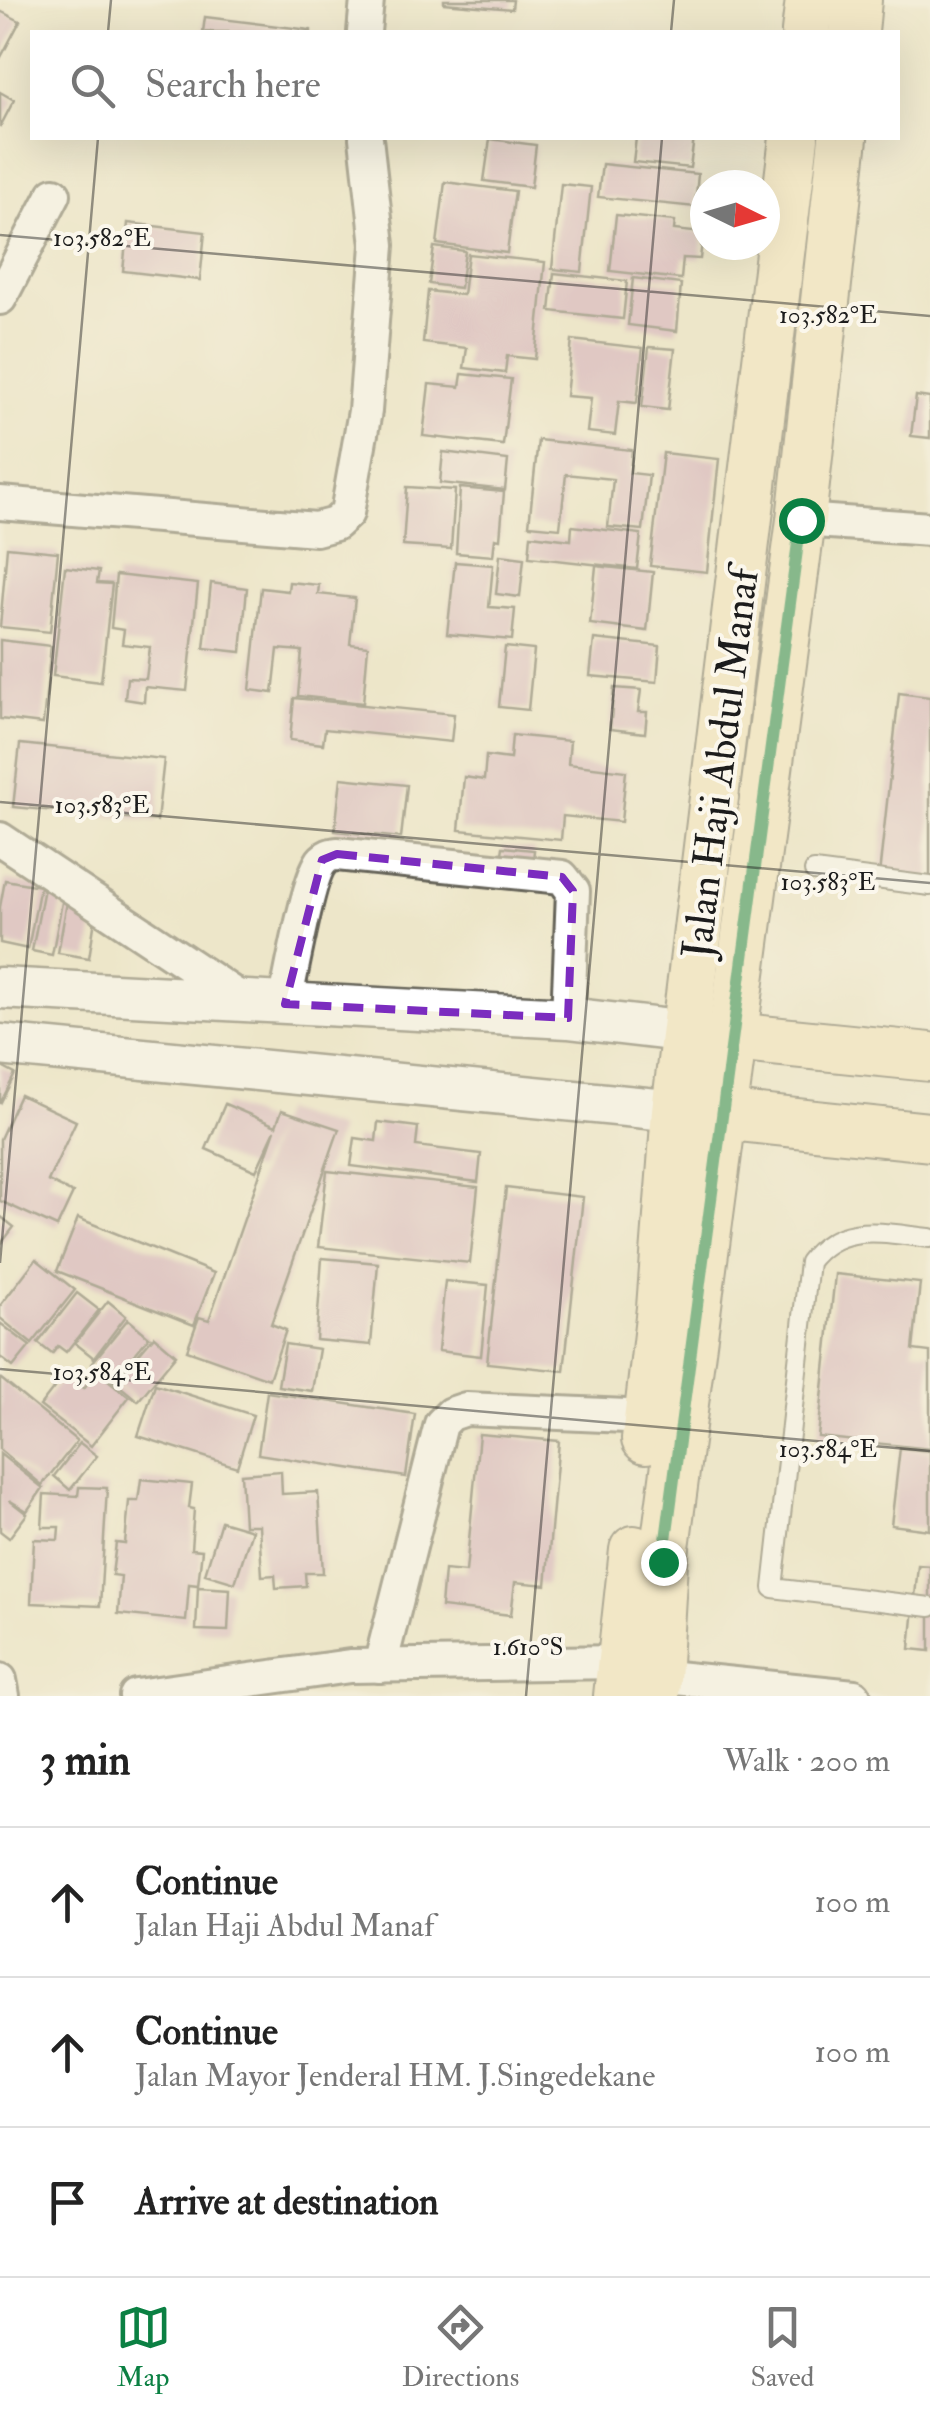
<!DOCTYPE html>
<meta charset="utf-8">
<style>
body{margin:0;font-family:"IM FELL Double Pica",serif;background:#f2f2f2;color:#222}
.compass{position:absolute;left:690px;top:170px;width:90px;height:90px;border-radius:50%;background:#fff;box-shadow:0 10px 40px #0002;rotate:95deg}
.stop{position:absolute;width:30px;height:30px;margin:-22px;border:8px solid #0b8043;border-radius:50%;background:#fff}
.stop.end{background:#0b8043;border-color:#fff;box-shadow:0 2px 10px #0008}
.list{margin:0;padding:0;list-style:none}
h2{display:flex;justify-content:space-between;align-items:center;height:130px;margin:0;padding:0 40px;font-size:42px}
h2 small{font-size:32px;font-weight:400;color:#767676}
.list li{display:grid;grid-template-columns:65px 1fr auto;gap:30px;align-items:center;box-sizing:border-box;height:150px;padding:0 40px;border-top:2px solid #e0e0e0}
.list b{display:block;font-size:38px;white-space:nowrap}
.list p{margin:0;font-size:32px;white-space:nowrap;color:#767676}
.list em{font-size:32px;font-style:normal;color:#767676}
.icon{flex:none;width:55px;height:55px;fill:none;stroke:currentColor;stroke-width:2;stroke-linecap:round;stroke-linejoin:round}
.map{position:relative;flex:none;width:930px;height:1696px;overflow:hidden}
.search{position:absolute;background:#fff;box-shadow:0 10px 40px #0002;left:30px;right:30px;top:30px;height:110px;display:flex;align-items:center;gap:25px;box-sizing:border-box;padding:0 35px;border-radius:0px;color:#767676;font-size:38px}
.sheet{height:580px;background:#fff}
nav{display:flex;justify-content:space-around;align-items:center;box-sizing:border-box;height:140px;border-top:2px solid #e0e0e0;background:#fff;font-size:28px;color:#767676}
nav a{display:grid;justify-items:center;gap:5px}
nav .on{color:#0b8043}
.map>svg:first-child{display:block}
.building{fill:#d0a4bd}
.lines{fill:none;stroke-linecap:round;stroke-linejoin:round}
.service-casing{stroke:#656359;stroke-width:22}
.minor-casing{stroke:#656359;stroke-width:38}
.tertiary-casing{stroke:#656359;stroke-width:45}
.secondary-casing{stroke:#656359;stroke-width:52}
.service{stroke:#fff;stroke-width:18}
.minor{stroke:#fff;stroke-width:32}
.tertiary{stroke:#fff;stroke-width:40}
.secondary{stroke:#f8e8c3;stroke-width:48}
.route{stroke:#0b8043;stroke-width:12}
.marked{fill:none;stroke:#7b2cbf;stroke-width:8;stroke-dasharray:20 12;stroke-linejoin:round}
.ticks{fill:none;stroke:#1c1c1c;stroke-width:2.5;stroke-opacity:0.45}
.labels{text-anchor:middle;stroke-width:8;stroke-linejoin:round;paint-order:stroke}
.street-label{font-size:42px;fill:#1c1c1c;stroke:#fbf7ec}
.ticks-label{font-size:25px;text-anchor:middle;fill:#1c1c1c;stroke:#fbf7ec;stroke-width:8;stroke-linejoin:round;paint-order:stroke}
</style>
<div class="map">
<svg width="930" height="1696" viewBox="0 0 930 1696">
<rect width="100%" height="100%" fill="#fbf7ec"/>
<filter id="ink" filterUnits="userSpaceOnUse"><feTurbulence type="fractalNoise" baseFrequency=".01" numOctaves="2"/><feDisplacementMap in="SourceGraphic" scale="20" xChannelSelector="R" yChannelSelector="G"/><feConvolveMatrix kernelMatrix="1 2 1 2 8 2 1 2 1" color-interpolation-filters="sRGB"/></filter>
<filter id="wash" filterUnits="userSpaceOnUse"><feTurbulence type="fractalNoise" baseFrequency=".0048" numOctaves="4" result="noise"/><feDisplacementMap in="SourceGraphic" scale="40" xChannelSelector="R" yChannelSelector="G"/><feGaussianBlur stdDeviation="2.25" result="paint"/><feColorMatrix in="noise" values="0 0 0 0 0 0 0 0 0 0 0 0 0 0 0 0 0 1.4 0 .05"/><feComposite in="paint" operator="in"/></filter>
<g filter="url(#wash)">
<rect width="100%" height="100%" fill="#ede6c9"/>
<g id="blocks">
<g class="building">
<polygon points="444,0 513,0 512,9 444,3"/>
<polygon points="0,11 20,21 0,59"/>
<polygon points="205,17 311,30 311,32 203,32"/>
<polygon points="0,92 14,100 0,127"/>
<polygon points="636,138 694,138 690,168 633,162"/>
<polygon points="490,139 536,145 531,187 484,181"/>
<polygon points="602,164 698,174 695,207 598,197"/>
<polygon points="445,182 515,191 507,253 437,244"/>
<polygon points="561,184 591,187 582,272 552,269"/>
<polygon points="616,215 675,221 674,230 703,233 700,259 683,258 681,279 610,271"/>
<polygon points="128,223 205,232 200,280 123,271"/>
<polygon points="434,247 465,251 460,288 429,284"/>
<polygon points="468,254 545,262 535,359 507,356 505,373 464,368 467,348 423,343 428,291 463,295"/>
<polygon points="554,273 627,281 623,319 550,311"/>
<polygon points="633,278 681,284 677,331 628,325"/>
<polygon points="572,340 643,348 637,403 619,401 615,435 587,432 591,398 566,396"/>
<polygon points="649,347 675,349 668,410 642,407"/>
<polygon points="462,374 511,379 503,445 423,436 429,384 460,387"/>
<polygon points="916,396 930,398 930,438 911,436"/>
<polygon points="538,440 632,450 630,473 649,475 643,530 608,527 613,479 566,474 560,528 529,525"/>
<polygon points="443,452 508,460 505,490 440,483"/>
<polygon points="663,453 719,459 707,572 650,566"/>
<polygon points="407,487 455,490 451,549 403,546"/>
<polygon points="460,488 504,492 500,539 495,538 493,556 456,553"/>
<polygon points="572,526 641,534 637,569 529,557 531,535 571,540"/>
<polygon points="7,547 58,552 50,632 0,627"/>
<polygon points="500,555 524,558 520,597 496,594"/>
<polygon points="455,562 493,565 489,607 515,609 512,640 447,634"/>
<polygon points="596,566 653,572 647,631 590,624"/>
<polygon points="65,567 99,571 97,583 112,584 101,682 53,676"/>
<polygon points="116,575 198,584 187,691 145,687 144,702 125,699 127,678 146,679 150,647 122,644 124,630 111,628"/>
<polygon points="289,582 319,585 318,594 355,598 350,644 368,646 363,703 298,696 302,651 278,649 273,693 250,690 261,588 288,591"/>
<polygon points="211,583 247,588 241,652 204,648"/>
<polygon points="594,639 660,646 657,682 590,676"/>
<polygon points="0,640 51,646 43,724 0,719"/>
<polygon points="505,647 534,650 528,710 499,707"/>
<polygon points="614,688 641,690 638,712 647,712 645,733 610,729"/>
<polygon points="899,693 930,697 930,881 879,875"/>
<polygon points="294,698 454,714 451,742 325,729 323,744 290,740"/>
<polygon points="512,735 570,741 568,764 626,771 621,822 563,816 561,840 459,830 464,777 484,780 486,756 510,759"/>
<polygon points="20,744 164,759 157,821 13,807"/>
<polygon points="341,778 407,785 401,838 335,831"/>
<polygon points="503,847 534,850 532,870 500,867"/>
<polygon points="5,880 40,886 28,949 0,943 0,907"/>
<polygon points="44,888 64,892 52,955 32,951"/>
<polygon points="67,902 97,907 89,958 58,953"/>
<polygon points="0,1066 15,1074 0,1104"/>
<polygon points="20,1095 76,1121 48,1181 73,1193 57,1227 0,1201 0,1139"/>
<polygon points="225,1104 276,1126 282,1110 339,1129 271,1324 286,1330 269,1379 187,1350 199,1317 209,1320 275,1130 256,1171 206,1149"/>
<polygon points="378,1122 418,1127 416,1146 481,1154 478,1182 351,1166 355,1138 376,1141"/>
<polygon points="327,1171 478,1187 470,1263 318,1247"/>
<polygon points="506,1188 583,1197 564,1371 487,1363"/>
<polygon points="0,1216 14,1227 0,1245"/>
<polygon points="78,1218 214,1273 194,1325 57,1271"/>
<polygon points="322,1258 378,1263 371,1345 316,1340"/>
<polygon points="36,1259 75,1290 32,1344 0,1318 0,1306"/>
<polygon points="835,1274 920,1283 913,1350 930,1352 930,1449 818,1437"/>
<polygon points="445,1281 488,1285 481,1356 438,1351"/>
<polygon points="77,1293 99,1310 66,1352 58,1346 52,1354 38,1343"/>
<polygon points="108,1301 126,1316 94,1358 75,1343"/>
<polygon points="128,1319 149,1337 113,1381 92,1363"/>
<polygon points="0,1323 30,1346 13,1367 0,1357"/>
<polygon points="154,1336 176,1355 138,1401 115,1382"/>
<polygon points="285,1344 319,1349 312,1391 278,1386"/>
<polygon points="97,1371 129,1397 91,1446 40,1406 65,1374 84,1388"/>
<polygon points="0,1378 77,1441 42,1485 0,1450"/>
<polygon points="155,1384 253,1415 237,1467 138,1436"/>
<polygon points="267,1392 415,1414 406,1477 258,1454"/>
<polygon points="479,1434 559,1441 546,1585 515,1582 511,1615 441,1607 444,1570 466,1572"/>
<polygon points="80,1443 97,1456 70,1490 54,1476"/>
<polygon points="900,1448 930,1451 930,1530 891,1525"/>
<polygon points="0,1454 43,1488 27,1511 9,1500 27,1514 9,1538 0,1531"/>
<polygon points="281,1471 282,1494 318,1492 323,1573 305,1573 306,1586 276,1588 275,1575 262,1576 259,1525 244,1525 241,1474"/>
<polygon points="141,1479 192,1484 189,1508 194,1509 191,1549 202,1550 198,1585 189,1584 186,1621 118,1614 121,1576 112,1575 116,1543 125,1544 129,1501 138,1501"/>
<polygon points="79,1487 107,1488 100,1606 31,1603 34,1539 58,1540 59,1527 42,1527 44,1494 78,1496"/>
<polygon points="221,1521 252,1530 235,1583 205,1574"/>
<polygon points="918,1565 930,1566 930,1651 910,1649"/>
<polygon points="198,1587 230,1589 228,1631 196,1630"/>
</g>
</g>
</g>
<g filter="url(#ink)">
<use href="#blocks" fill-opacity="0" stroke="#656359" stroke-width="2.5"/>
<g class="lines">
<defs>
<g id="service">
<polyline points="814,871 930,886"/>
<path d="M 930,1238 C 885,1234 840,1220 809,1262 L 773,1588 L 930,1607"/>
</g>
<g id="minor">
<polyline points="364,32 367,0"/>
<polyline points="0,298 54,194"/>
<polyline points="0,503 316,529 335,524 347,513 365,411 378,245 366,138"/>
<polyline points="801,520 930,529"/>
<polyline points="0,839 241,999"/>
<path d="M 285,1004 C 290,980 309,873 323,860 C 328,855 331,855 337,854 L 562,877 L 573,891 L 568,1018"/>
<polyline points="380,1666 441,1424 451,1414 466,1409 649,1417"/>
<polyline points="656,1676 854,1696"/>
<polyline points="0,1680 3,1696"/>
<polyline points="136,1696 350,1666 621,1662"/>
</g>
<g id="tertiary">
<polyline points="0,988 568,1018 714,1035"/>
<polyline points="0,1045 708,1114"/>
</g>
<g id="secondary">
<polyline points="806,32 810,0"/>
<polyline points="854,32 857,0"/>
<polyline points="733,1037 930,1057"/>
<polyline points="720,1115 930,1137"/>
<polyline points="646,1439 661,1308 676,1111 794,138"/>
<polyline points="618,1696 634,1550"/>
<polyline points="655,1696 663,1562 801,520 843,138"/>
</g>
</defs>
<use href="#service" class="service-casing"/>
<use href="#minor" class="minor-casing"/>
<use href="#tertiary" class="tertiary-casing"/>
<use href="#secondary" class="secondary-casing"/>
<use href="#service" class="service"/>
<use href="#minor" class="minor"/>
<use href="#tertiary" class="tertiary"/>
<use href="#secondary" class="secondary"/>
</g>
</g>
<g class="lines" filter="url(#ink)">
<polyline class="route" points="663,1562 801,520"/>
</g>
<path d="M0 0H930V1696H0ZM 337,854 L 562,877 L 573,891 L 568,1018 L 285,1004 L 322,860 Z" fill="#ede6c9" fill-opacity=".55" fill-rule="evenodd"/>
<path class="marked" d="M 337,854 L 562,877 L 573,891 L 568,1018 L 285,1004 L 322,860 Z"/>
<path class="ticks" d="M 108,32 L 111,0M 671,32 L 674,0M 0,235 L 930,316M 0,802 L 930,883M 0,1263 L 98,138M 0,1369 L 930,1451M 526,1696 L 662,138"/>
<g class="labels">
<g class="street-label">
<text transform="translate(719 763) rotate(-83)" y="15">Jalan Haji Abdul Manaf</text>
</g>
</g>
<g class="ticks-label">
<text x="102" y="246">103.582°E</text>
<text x="828" y="323">103.582°E</text>
<text x="102" y="813">103.583°E</text>
<text x="828" y="890">103.583°E</text>
<text x="102" y="1380">103.584°E</text>
<text x="828" y="1457">103.584°E</text>
<text x="528" y="1655">1.610°S</text>
</g>
</svg>
<svg class="compass" viewBox="-18 -18 36 36"><path d="M0-13l5 13h-10z" fill="#e53935"/><path d="M0 13l5-13h-10z" fill="#767676"/></svg>
<div class="stop" style="left:801px;top:520px"></div>
<div class="stop end" style="left:663px;top:1562px"></div>
<div class="search"><svg class="icon" aria-label="search" viewBox="0 0 24 24"><circle cx="10" cy="10" r="6"/><path d="M15 15l6 6"/></svg>Search here</div>
</div>
<section class="sheet">
<h2>3 min<small>Walk · 200 m</small></h2>
<ul class="list">
<li><svg class="icon" aria-label="ahead" viewBox="0 0 24 24"><path d="M12 20V5M6 11l6-6 6 6"/></svg><div><b>Continue</b><p>Jalan Haji Abdul Manaf</p></div><em>100 m</em></li>
<li><svg class="icon" aria-label="ahead" viewBox="0 0 24 24"><path d="M12 20V5M6 11l6-6 6 6"/></svg><div><b>Continue</b><p>Jalan Mayor Jenderal HM. J.Singedekane</p></div><em>100 m</em></li>
<li><svg class="icon" aria-label="arrive" viewBox="0 0 24 24"><path d="M6 21V4h12l-3 4 3 4H6"/></svg><div><b>Arrive at destination</b></div></li>
</ul>
</section>
<nav>
<a class="on"><svg class="icon" aria-label="map" viewBox="0 0 24 24"><path d="M3 6l6-2 6 2 6-2v14l-6 2-6-2-6 2zM9 4v14M15 6v14"/></svg>Map</a>
<a><svg class="icon" aria-label="directions" viewBox="0 0 24 24"><path d="M12 3l9 9-9 9-9-9zM9 14v-3h6M13 9l2 2-2 2"/></svg>Directions</a>
<a><svg class="icon" aria-label="saved" viewBox="0 0 24 24"><path d="M7 4h10v16l-5-4-5 4z"/></svg>Saved</a>
</nav>
